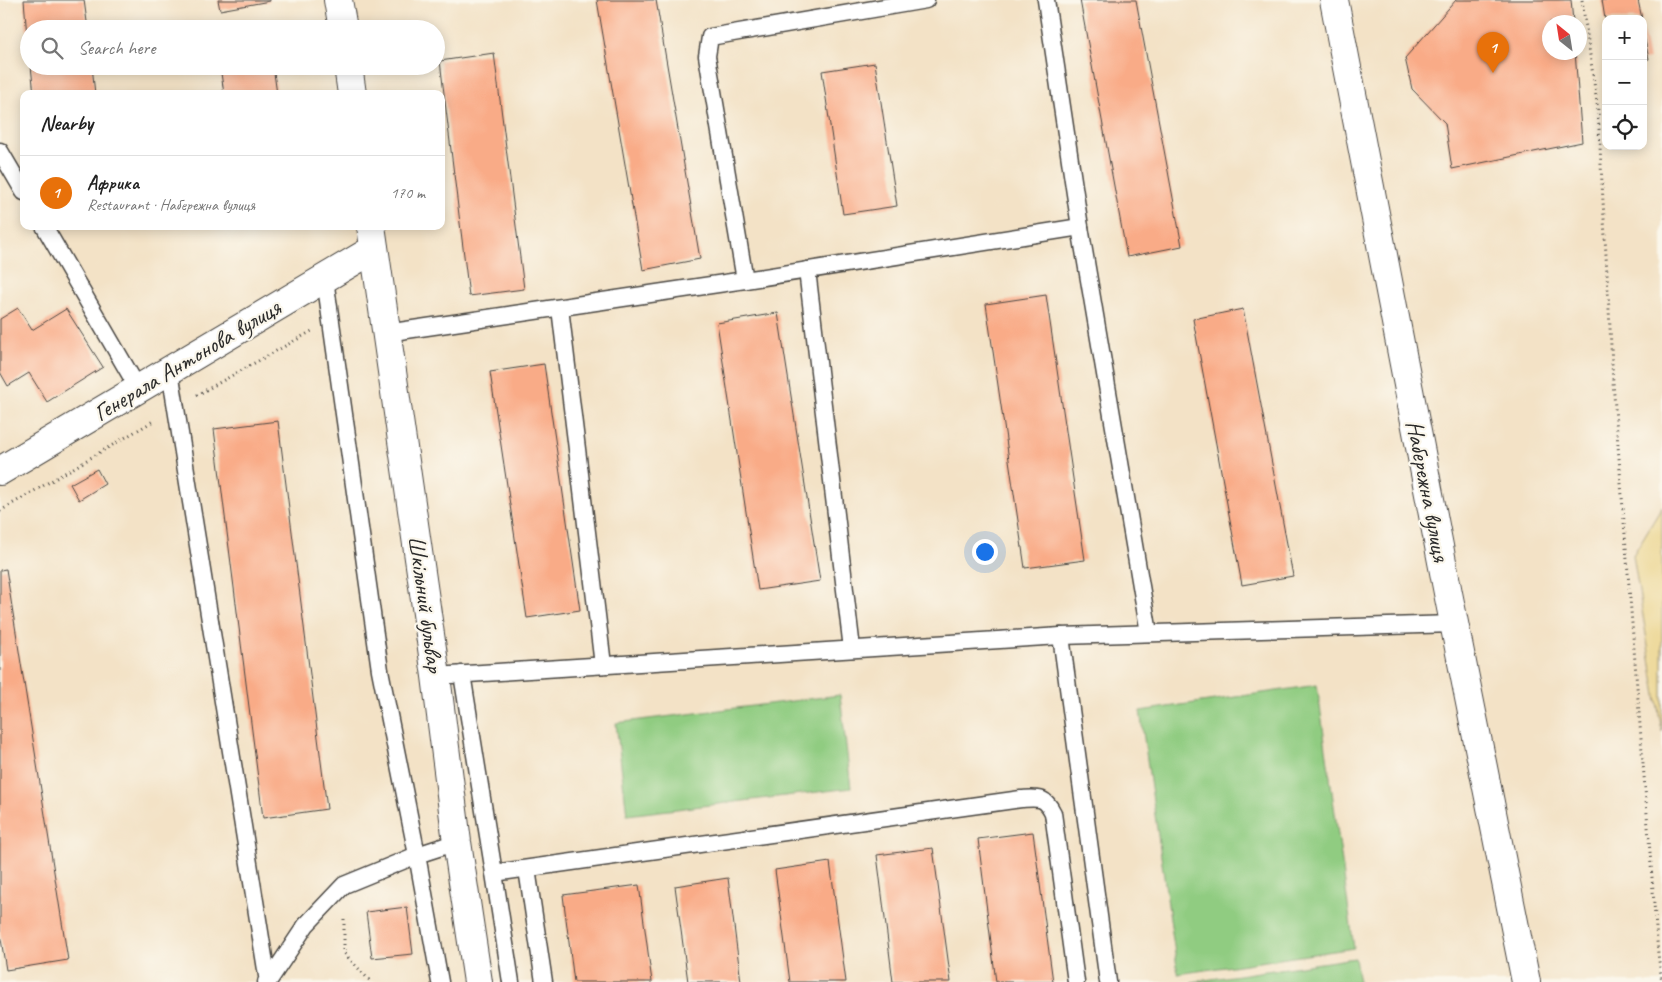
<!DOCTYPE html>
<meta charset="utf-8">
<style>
body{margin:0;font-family:Caveat,sans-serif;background:#f2f2f2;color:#222}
.controls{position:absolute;right:15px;top:15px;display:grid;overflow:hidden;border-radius:10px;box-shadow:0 2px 12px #0003}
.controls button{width:45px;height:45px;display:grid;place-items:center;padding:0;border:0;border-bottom:1px solid #e0e0e0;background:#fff;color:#222;font:25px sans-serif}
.compass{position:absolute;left:1542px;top:15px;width:45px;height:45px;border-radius:50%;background:#fff;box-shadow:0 2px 12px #0003;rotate:330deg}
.you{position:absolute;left:984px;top:551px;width:18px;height:18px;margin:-12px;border:4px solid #fff;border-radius:50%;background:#1a73e8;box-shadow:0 0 0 8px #1a73e833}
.badge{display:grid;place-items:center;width:32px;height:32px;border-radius:50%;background:#d93025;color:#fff;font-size:16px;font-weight:700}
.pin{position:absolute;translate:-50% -41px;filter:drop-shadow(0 1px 2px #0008)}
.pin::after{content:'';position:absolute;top:26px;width:18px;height:15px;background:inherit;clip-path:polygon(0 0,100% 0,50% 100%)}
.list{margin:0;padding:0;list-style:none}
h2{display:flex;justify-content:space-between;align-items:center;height:65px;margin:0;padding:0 20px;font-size:21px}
h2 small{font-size:16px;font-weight:400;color:#767676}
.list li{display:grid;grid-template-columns:32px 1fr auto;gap:15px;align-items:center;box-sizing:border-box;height:75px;padding:0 20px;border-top:1px solid #e0e0e0}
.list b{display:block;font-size:19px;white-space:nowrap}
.list p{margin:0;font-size:16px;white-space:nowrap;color:#767676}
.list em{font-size:16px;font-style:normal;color:#767676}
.icon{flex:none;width:28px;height:28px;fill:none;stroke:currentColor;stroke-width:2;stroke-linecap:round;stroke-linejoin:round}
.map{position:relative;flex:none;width:1662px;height:982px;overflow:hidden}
.search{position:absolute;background:#fff;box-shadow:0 2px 12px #0003;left:20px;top:20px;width:425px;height:55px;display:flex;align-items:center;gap:12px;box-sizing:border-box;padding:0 18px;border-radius:28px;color:#767676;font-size:19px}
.panel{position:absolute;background:#fff;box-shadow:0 2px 12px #0003;left:20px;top:90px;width:425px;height:140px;border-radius:10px}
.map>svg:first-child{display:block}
.green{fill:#90cc81;stroke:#5e7c56}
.sand{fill:#eeda9e;stroke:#8c8264}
.building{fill:#f9ab87}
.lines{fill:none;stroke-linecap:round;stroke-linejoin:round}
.service-casing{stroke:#494642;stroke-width:19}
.minor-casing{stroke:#494642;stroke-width:30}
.tertiary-casing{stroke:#494642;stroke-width:30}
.path{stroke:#494642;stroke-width:3;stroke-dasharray:1 4;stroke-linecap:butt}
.service{stroke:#fff;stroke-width:16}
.minor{stroke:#fff;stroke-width:28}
.tertiary{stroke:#fff;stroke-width:28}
.labels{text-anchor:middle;stroke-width:4.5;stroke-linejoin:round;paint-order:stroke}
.street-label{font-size:24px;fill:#2b2b2b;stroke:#fbf7ec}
</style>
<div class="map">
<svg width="1662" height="982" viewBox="0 0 1662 982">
<rect width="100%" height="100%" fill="#fbf7ec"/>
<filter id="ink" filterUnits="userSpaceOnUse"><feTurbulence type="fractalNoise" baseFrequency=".02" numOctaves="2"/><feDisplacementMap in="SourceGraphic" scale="10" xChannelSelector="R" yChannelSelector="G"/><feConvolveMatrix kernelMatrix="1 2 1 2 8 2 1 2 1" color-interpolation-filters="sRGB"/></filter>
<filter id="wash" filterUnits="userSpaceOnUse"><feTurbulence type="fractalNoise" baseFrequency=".0096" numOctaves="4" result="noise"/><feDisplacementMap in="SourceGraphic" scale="20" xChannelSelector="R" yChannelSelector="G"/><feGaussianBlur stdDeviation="1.12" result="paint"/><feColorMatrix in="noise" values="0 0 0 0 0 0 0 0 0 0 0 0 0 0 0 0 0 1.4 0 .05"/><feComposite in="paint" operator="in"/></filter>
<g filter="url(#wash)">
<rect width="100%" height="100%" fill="#f3e2c6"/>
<g class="green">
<polygon points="1317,685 1354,948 1178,974 1140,711"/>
<polygon points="840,695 851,788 627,815 616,723"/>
<polygon points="1355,958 1359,982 1191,982"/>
</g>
<polygon class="sand" points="1662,507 1662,732 1633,555"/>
<g id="blocks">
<g class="building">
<polygon points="24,0 84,0 88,29 29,29 27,36"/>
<polygon points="218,0 270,0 270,1 220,10"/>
<polygon points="597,0 656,0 700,259 643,270"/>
<polygon points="1080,0 1136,0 1182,246 1127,257"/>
<polygon points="1456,0 1571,0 1573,22 1550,22 1550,52 1575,52 1582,142 1452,169 1445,123 1412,89 1405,58"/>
<polygon points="1602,0 1638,0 1642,19 1605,19"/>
<polygon points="1643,31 1649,59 1643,60"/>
<polygon points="494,53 524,289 469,296 440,61"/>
<polygon points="875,63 897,206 843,214 822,71"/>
<polygon points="31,66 92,66 95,94 34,94"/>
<polygon points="220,66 273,66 277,94 224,94"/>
<polygon points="1046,295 1085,560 1025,568 986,304"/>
<polygon points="18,308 32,330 66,309 103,367 47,402 29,373 8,386 0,372 0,319"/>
<polygon points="1243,309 1293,576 1242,585 1193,319"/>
<polygon points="778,313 820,581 758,590 717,323"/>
<polygon points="544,364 580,610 527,618 490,372"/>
<polygon points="278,421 327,809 263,818 214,429"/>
<polygon points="97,469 105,484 79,500 70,484"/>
<polygon points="6,569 68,960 6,970 0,933 0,570"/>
<polygon points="1033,832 1053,982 996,982 978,839"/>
<polygon points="933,848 951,982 893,982 877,855"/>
<polygon points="830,862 846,982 790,982 775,870"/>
<polygon points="728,878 741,982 688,982 675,886"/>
<polygon points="639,885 652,982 574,982 563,895"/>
<polygon points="407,907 413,954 372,958 366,912"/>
</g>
</g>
</g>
<g filter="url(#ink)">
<use href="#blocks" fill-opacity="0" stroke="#494642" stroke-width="1"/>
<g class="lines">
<defs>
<g id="service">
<polyline points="1046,0 1080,227 1149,633"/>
<polyline points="0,151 24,192"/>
<polyline points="44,226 139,390"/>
<polyline points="807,270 852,649"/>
<polyline points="325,279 380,670 417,855 440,982"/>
<polyline points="745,280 707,56 710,37 926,0"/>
<polyline points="560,308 603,665"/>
<polyline points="386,333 745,280 1080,227"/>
<polyline points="170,371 268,982 266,982"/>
<polyline points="1061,636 1108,982"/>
<path d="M 462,674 L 494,873 L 1021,799 C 1038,798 1045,796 1053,813 L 1076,982"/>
<polyline points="436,676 1061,636 1454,624"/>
<polyline points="527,869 544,982"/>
<polyline points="494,873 511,982"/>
<polyline points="268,982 306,925 344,885 417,855 457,842"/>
</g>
<g id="minor">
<polyline points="338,0 343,29"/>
<polyline points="348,66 352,94"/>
<polyline points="371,226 436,676 457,842 478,982"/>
<polyline points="0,471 374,249"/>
</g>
<polyline id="tertiary" points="1334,0 1448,593 1526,982"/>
</defs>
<use href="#service" class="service-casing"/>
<use href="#minor" class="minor-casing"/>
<use href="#tertiary" class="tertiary-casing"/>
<g class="path">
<polyline points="1582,0 1598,110 1613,382 1658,954 1662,982"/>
<polyline points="197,395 312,331"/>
<polyline points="0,511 155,420"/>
<polyline points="344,919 344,953 371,982"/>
</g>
<use href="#service" class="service"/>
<use href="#minor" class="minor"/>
<use href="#tertiary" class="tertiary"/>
</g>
</g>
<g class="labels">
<g class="street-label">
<text transform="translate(187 360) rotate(-31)" y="8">Генерала Антонова вулиця</text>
<text transform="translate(1428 491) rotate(79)" y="8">Набережна вулиця</text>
<text transform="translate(426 604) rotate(82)" y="8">Шкільний бульвар</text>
</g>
</g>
</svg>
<div class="controls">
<button>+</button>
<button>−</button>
<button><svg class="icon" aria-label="locate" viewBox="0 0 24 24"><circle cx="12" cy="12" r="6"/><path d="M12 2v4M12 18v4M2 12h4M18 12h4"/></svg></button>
</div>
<svg class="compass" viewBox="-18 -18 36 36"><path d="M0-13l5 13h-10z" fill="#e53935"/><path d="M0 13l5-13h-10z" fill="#767676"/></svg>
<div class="you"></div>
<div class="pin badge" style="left:1493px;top:73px;background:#e8710a">1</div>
<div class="search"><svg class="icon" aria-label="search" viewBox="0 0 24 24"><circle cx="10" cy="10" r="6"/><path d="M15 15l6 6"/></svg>Search here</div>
<section class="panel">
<h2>Nearby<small></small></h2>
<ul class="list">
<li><span class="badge" style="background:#e8710a">1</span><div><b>Африка</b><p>Restaurant · Набережна вулиця</p></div><em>170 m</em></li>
</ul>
</section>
</div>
